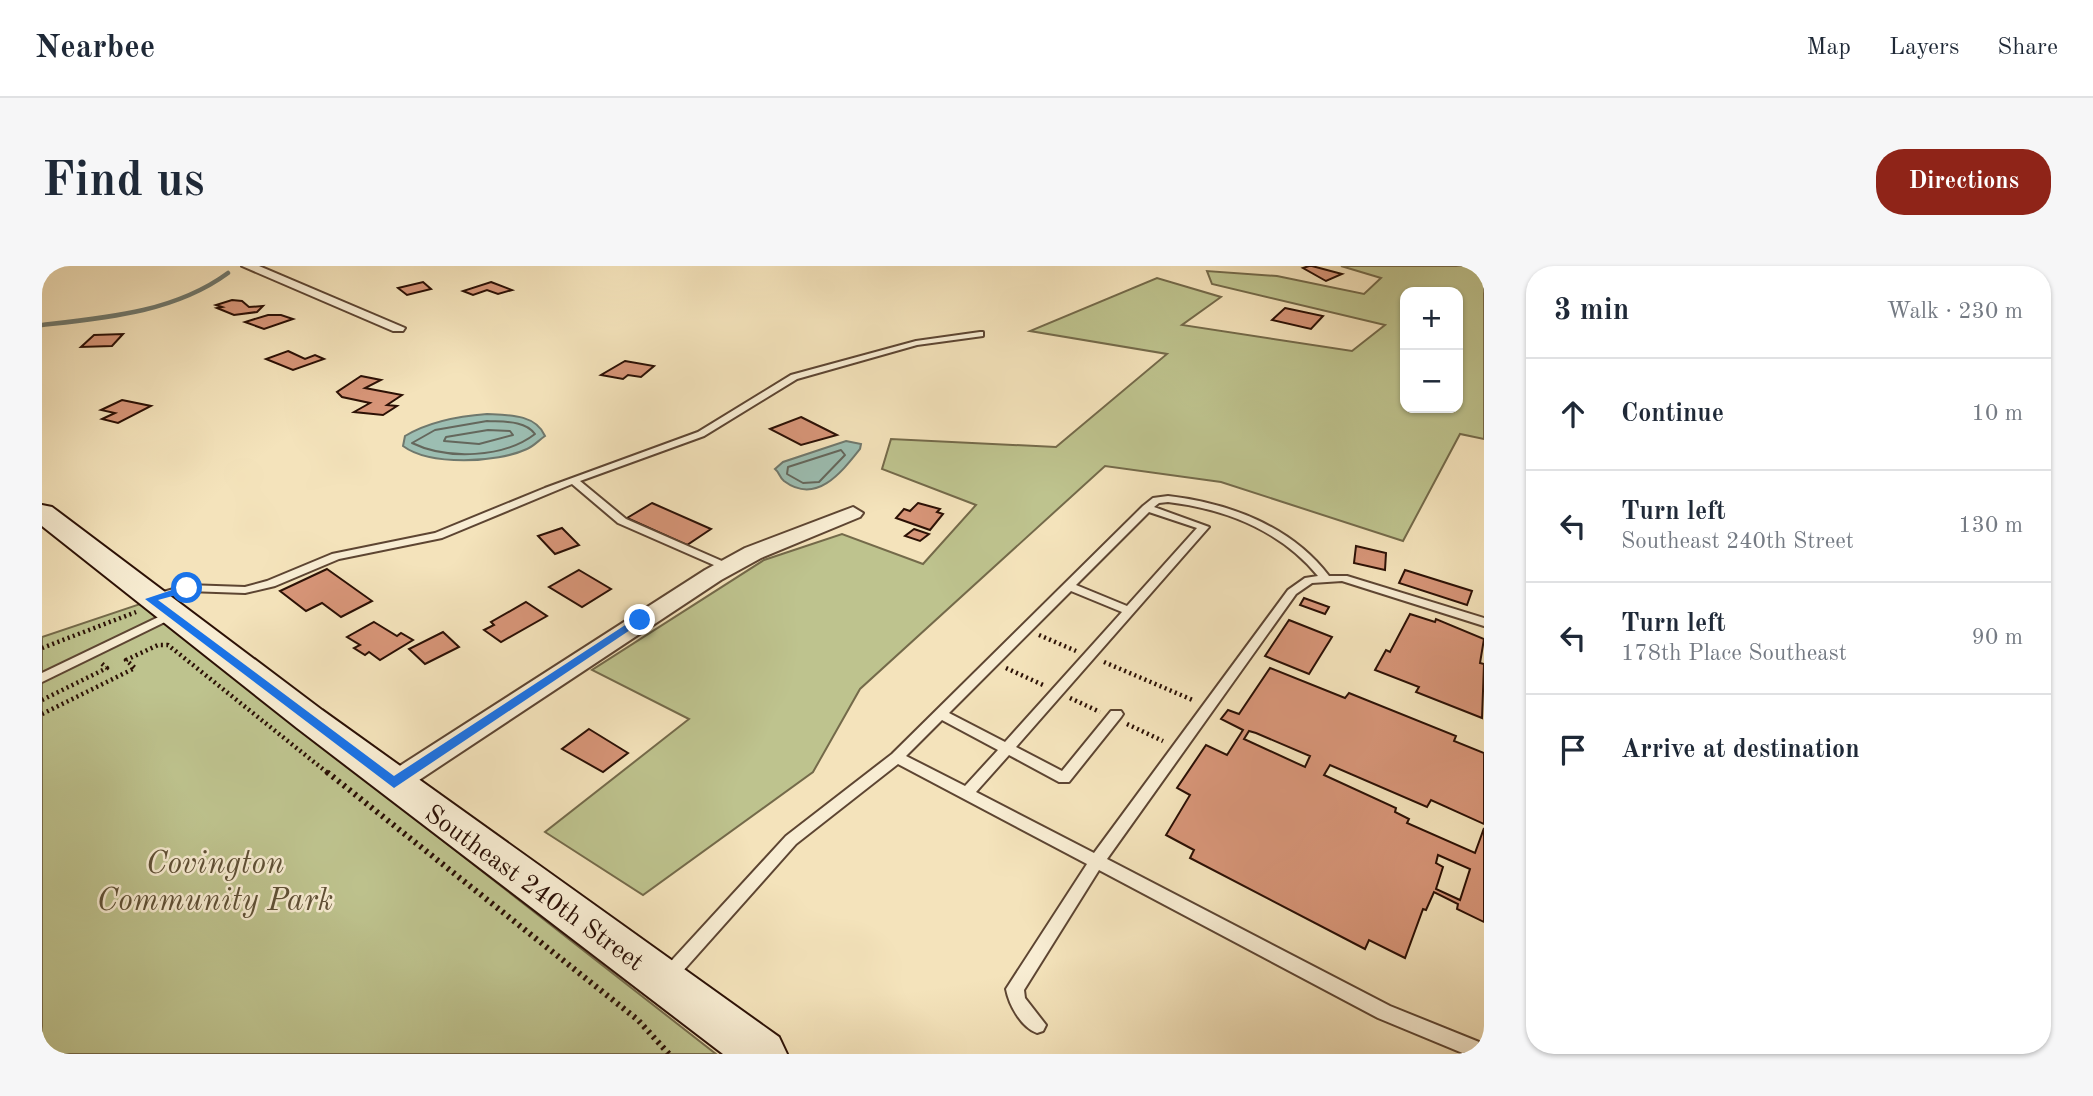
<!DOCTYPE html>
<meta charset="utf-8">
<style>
body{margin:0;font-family:"Old Standard TT",serif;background:#f6f6f7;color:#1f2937}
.controls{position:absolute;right:21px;top:21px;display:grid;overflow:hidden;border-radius:14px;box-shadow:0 2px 5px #0004}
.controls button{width:63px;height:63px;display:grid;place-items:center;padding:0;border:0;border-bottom:2px solid #e0e1e3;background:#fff;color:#1f2937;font:35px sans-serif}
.stop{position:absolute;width:21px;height:21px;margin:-16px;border:5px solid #1a73e8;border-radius:50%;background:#fff}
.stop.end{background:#1a73e8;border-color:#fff;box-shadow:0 2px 7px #0008}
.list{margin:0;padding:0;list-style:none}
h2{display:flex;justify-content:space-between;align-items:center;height:91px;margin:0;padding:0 28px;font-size:30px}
h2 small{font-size:23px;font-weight:400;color:#747a83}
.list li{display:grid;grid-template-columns:46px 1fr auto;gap:21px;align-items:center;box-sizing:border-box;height:112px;padding:0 28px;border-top:2px solid #e0e1e3}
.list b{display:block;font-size:26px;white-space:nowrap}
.list p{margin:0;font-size:23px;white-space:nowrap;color:#747a83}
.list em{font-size:23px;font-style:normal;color:#747a83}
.icon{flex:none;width:38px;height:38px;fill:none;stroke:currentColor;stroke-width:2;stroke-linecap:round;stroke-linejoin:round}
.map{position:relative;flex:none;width:1442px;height:788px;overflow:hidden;border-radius:28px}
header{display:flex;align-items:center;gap:42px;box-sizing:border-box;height:98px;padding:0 35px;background:#fff;border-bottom:2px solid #e0e1e3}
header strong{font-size:33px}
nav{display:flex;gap:38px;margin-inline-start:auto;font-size:24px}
.intro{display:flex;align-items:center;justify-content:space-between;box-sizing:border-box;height:168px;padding:0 42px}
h1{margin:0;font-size:49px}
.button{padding:18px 32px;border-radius:28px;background:#8f2418;color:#fff;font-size:24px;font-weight:700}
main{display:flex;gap:42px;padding:0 42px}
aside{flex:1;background:#fff;border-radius:28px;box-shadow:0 2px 5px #0004}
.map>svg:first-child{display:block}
.green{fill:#bec38e;stroke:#746a4a;stroke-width:2;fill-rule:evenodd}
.water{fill:#9cbeb2;stroke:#6f786d;stroke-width:2}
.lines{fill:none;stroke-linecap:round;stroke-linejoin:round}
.shore{stroke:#64675c;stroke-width:2}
.stream{stroke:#6f786d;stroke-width:4.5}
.building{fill:#d79578;stroke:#2b1005;stroke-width:2;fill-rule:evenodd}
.service-casing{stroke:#5d4532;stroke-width:4}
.minor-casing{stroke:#5d4532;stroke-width:4}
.secondary-casing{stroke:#2b1005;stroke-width:4}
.path-far1{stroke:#2b1005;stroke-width:4.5;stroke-dasharray:2 3.5;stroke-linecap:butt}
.path{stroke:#2b1005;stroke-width:6;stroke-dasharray:2.5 4.5;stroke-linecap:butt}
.service{fill:#f8edd3;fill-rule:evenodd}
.minor{fill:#f8edd3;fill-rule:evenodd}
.secondary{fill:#f8edd3;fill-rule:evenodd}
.route{fill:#1a73e8}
.labels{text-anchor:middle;stroke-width:5;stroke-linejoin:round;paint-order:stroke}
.street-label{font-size:26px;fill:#2b1005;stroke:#f8edd3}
.near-park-label{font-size:32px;font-style:italic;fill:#5e4f35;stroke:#f8edd3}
</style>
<header>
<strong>Nearbee</strong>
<nav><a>Map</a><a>Layers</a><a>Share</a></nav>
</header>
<div class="intro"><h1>Find us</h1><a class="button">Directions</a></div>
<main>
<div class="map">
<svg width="1442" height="788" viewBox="0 0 1442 788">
<rect width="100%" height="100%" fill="#f4e3bb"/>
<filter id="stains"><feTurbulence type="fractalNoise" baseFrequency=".00286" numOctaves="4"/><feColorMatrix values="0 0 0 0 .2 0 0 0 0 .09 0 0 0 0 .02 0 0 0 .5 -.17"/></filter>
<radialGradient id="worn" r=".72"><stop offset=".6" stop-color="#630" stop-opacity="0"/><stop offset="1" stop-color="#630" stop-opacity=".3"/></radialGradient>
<g class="green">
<path d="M 1299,0 L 1442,0 L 1442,173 L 1418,168 L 1361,275 L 1179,216 L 1063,200 L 818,423 L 771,506 L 601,629 L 503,566 L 647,453 L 550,404 L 722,294 L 800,268 L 881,298 L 934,239 L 840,203 L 849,173 L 1014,181 L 1125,88 L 988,65 L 1115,12 L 1179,31 L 1140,59 L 1310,85 L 1343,59 L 1170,18 L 1165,5 L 1235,10 L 1322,28 L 1339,12 ZM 1363,26 L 1416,26 L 1416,142 L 1363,142 Z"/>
<polygon points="98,338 674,788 0,788 0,371"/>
</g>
<g class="water">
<path d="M 445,148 C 466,149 494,148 503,170 C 497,174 492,180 485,183 C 455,197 388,200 361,180 L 363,170 C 388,155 417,150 445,148 Z"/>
<path d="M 804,175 L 819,178 L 818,183 C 799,207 774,239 742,215 C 737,211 738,207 733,203 L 741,196 Z"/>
</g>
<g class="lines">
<g class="shore">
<path d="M 445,155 C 461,156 483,154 493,168 C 462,192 405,194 370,177 L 393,164 Z"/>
<polygon points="446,164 468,165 471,169 437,178 402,175 404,171"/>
<polygon points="799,184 803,189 777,216 761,217 745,208 746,201"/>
</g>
<path class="stream" d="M 0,59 C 64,52 133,46 186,7"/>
</g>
<g class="building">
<polygon points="1267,0 1270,0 1300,8 1284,15 1261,2"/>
<polygon points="381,16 389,23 365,29 356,22"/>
<polygon points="449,16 470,24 456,28 445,24 431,29 421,25"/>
<polygon points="190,34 200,35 207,41 221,40 215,46 192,49 175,42 180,41 174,39"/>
<polygon points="1243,42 1281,50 1269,63 1230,54"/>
<polygon points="226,49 239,49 251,53 222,63 203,56"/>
<polygon points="81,68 70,80 39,81 52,69"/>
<polygon points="246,85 263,93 273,89 282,93 251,104 224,93"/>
<polygon points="583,95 612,100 599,111 586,109 581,113 559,109"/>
<polygon points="319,110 339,114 323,122 360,129 345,139 355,140 341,149 312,146 328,137 300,131 295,126"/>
<polygon points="80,134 109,140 76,157 60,153 73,147 59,144"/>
<polygon points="759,151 795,169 759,179 728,163"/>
<polygon points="610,237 669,263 645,279 585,252"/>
<polygon points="876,237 898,243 895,246 901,248 888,264 854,252 862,243 868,245"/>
<polygon points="520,262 537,279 513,288 496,270"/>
<polygon points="872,263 887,268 878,275 863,270"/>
<polygon points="1314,280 1344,287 1343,304 1312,297"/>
<polygon points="285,303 330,335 299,351 280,337 264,345 238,325"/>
<polygon points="537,304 569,323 540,341 507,321"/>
<polygon points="1363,304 1430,325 1425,339 1357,317"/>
<polygon points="1262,332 1287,341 1283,348 1258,339"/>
<polygon points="484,336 505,350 459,376 442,364 452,359 449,356"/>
<polygon points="1368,348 1393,356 1394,353 1442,373 1438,397 1442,398 1440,452 1374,426 1377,421 1333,404 1344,384 1348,386"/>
<polygon points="1247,354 1290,371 1267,408 1223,390"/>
<polygon points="332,356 355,370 359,367 371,374 338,394 327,386 323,389 312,382 318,379 305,371"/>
<polygon points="401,366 417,381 383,398 367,383"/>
<path d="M 1228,402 L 1303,432 L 1307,427 L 1414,470 L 1412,475 L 1442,487 L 1442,558 L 1389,534 L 1385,541 L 1288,499 L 1282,509 L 1354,542 L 1353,546 L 1367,553 L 1365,557 L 1433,587 L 1442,562 L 1442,656 L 1415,643 L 1416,638 L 1392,626 L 1384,644 L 1381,643 L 1363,692 L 1327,674 L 1323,683 L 1148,592 L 1152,584 L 1124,569 L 1148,529 L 1135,522 L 1164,479 L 1185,489 L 1201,464 L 1179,453 L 1186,444 L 1197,448 ZM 1207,465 L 1214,467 L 1268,490 L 1263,501 L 1202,473 ZM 1396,589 L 1428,603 L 1418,634 L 1394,623 L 1401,601 L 1394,597 Z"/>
<polygon points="547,463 586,487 561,506 520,483"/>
</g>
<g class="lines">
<defs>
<g id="service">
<polygon points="938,66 941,66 941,70 875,79 755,113 662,170 538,215 584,253 689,299 690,301 689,303 681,303 576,257 530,218 400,272 297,293 233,320 203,327 146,325 112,335 106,332 108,330 145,319 203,321 225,315 290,288 393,267 503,222 656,166 749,109 874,75"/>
<path d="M 1126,230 C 1187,237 1249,260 1287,310 L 1305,310 L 1442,352 L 1442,360 L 1300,315 L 1270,317 L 1254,328 L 1065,593 L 1348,740 L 1442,778 L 1442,788 L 1423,788 L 1336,752 L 1057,604 L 982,724 L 983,732 L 1004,759 L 1001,765 L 995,767 C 979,761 967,739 964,723 L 1045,598 L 856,498 L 754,578 L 632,715 L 626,718 L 620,715 L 617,710 L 620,705 L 744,570 L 850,488 L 1101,240 L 1111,232 ZM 1126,236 C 1184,243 1239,265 1276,310 L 1263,312 L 1246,324 L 1052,587 L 934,526 L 967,489 L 1017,516 L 1027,516 L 1079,451 L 1081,448 L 1079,445 L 1069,445 L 1020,505 L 974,481 L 1167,261 L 1112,241 L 1117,237 ZM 1107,246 L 1155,262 L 1085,340 L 1034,319 ZM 1029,325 L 1080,346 L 963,476 L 907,447 ZM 900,454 L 956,484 L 923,520 L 864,490 Z"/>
<polygon points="129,345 135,349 133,351 0,416 0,407"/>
</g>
<g id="minor">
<polygon points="200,0 217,0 363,62 361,65 351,65"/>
<polygon points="811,241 821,247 818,251 719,292 679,314 362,524 352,527 342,524 338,517 342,510 663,304 703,282"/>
</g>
<polygon id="secondary" points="0,239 10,241 280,444 737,771 745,788 681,788 255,462 0,260"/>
</defs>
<use href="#service" class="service-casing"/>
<use href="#minor" class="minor-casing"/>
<use href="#secondary" class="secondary-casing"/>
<g class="path-far1">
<polyline points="997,369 1034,385"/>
<polyline points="0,382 94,346"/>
<polyline points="1062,396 1153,435"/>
<polyline points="964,402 1001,419"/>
<polyline points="1028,432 1058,446"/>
<polyline points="0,434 65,402 59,397"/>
<polyline points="0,448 93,402 84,394 116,379 126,379 287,508"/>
<polyline points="1085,458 1121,475"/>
</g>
<polyline class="path" points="285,506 596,754 627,788"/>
<use href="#service" class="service"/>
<use href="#minor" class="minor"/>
<use href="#secondary" class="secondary"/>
</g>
<polygon class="route" points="145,319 151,322 149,325 116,334 352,510 594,352 603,354 352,522 103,333"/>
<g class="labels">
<g class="street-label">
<text transform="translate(493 621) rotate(36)" y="9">Southeast 240th Street</text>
</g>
<g class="near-park-label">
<text x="173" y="607">Covington<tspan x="173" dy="37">Community Park</tspan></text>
</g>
</g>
<rect width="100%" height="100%" filter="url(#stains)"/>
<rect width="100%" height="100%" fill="url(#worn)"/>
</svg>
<div class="controls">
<button>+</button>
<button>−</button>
</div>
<div class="stop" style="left:145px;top:322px"></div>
<div class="stop end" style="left:598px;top:354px"></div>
</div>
<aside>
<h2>3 min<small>Walk · 230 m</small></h2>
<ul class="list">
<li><svg class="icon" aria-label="ahead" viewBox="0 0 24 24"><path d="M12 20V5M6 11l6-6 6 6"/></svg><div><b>Continue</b></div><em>10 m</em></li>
<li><svg class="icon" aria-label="left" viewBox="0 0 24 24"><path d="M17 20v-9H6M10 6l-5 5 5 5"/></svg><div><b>Turn left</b><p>Southeast 240th Street</p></div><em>130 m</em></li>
<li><svg class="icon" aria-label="left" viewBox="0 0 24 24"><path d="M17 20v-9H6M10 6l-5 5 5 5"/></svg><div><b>Turn left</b><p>178th Place Southeast</p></div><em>90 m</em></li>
<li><svg class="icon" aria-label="arrive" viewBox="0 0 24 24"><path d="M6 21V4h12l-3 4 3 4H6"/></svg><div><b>Arrive at destination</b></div></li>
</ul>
</aside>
</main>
